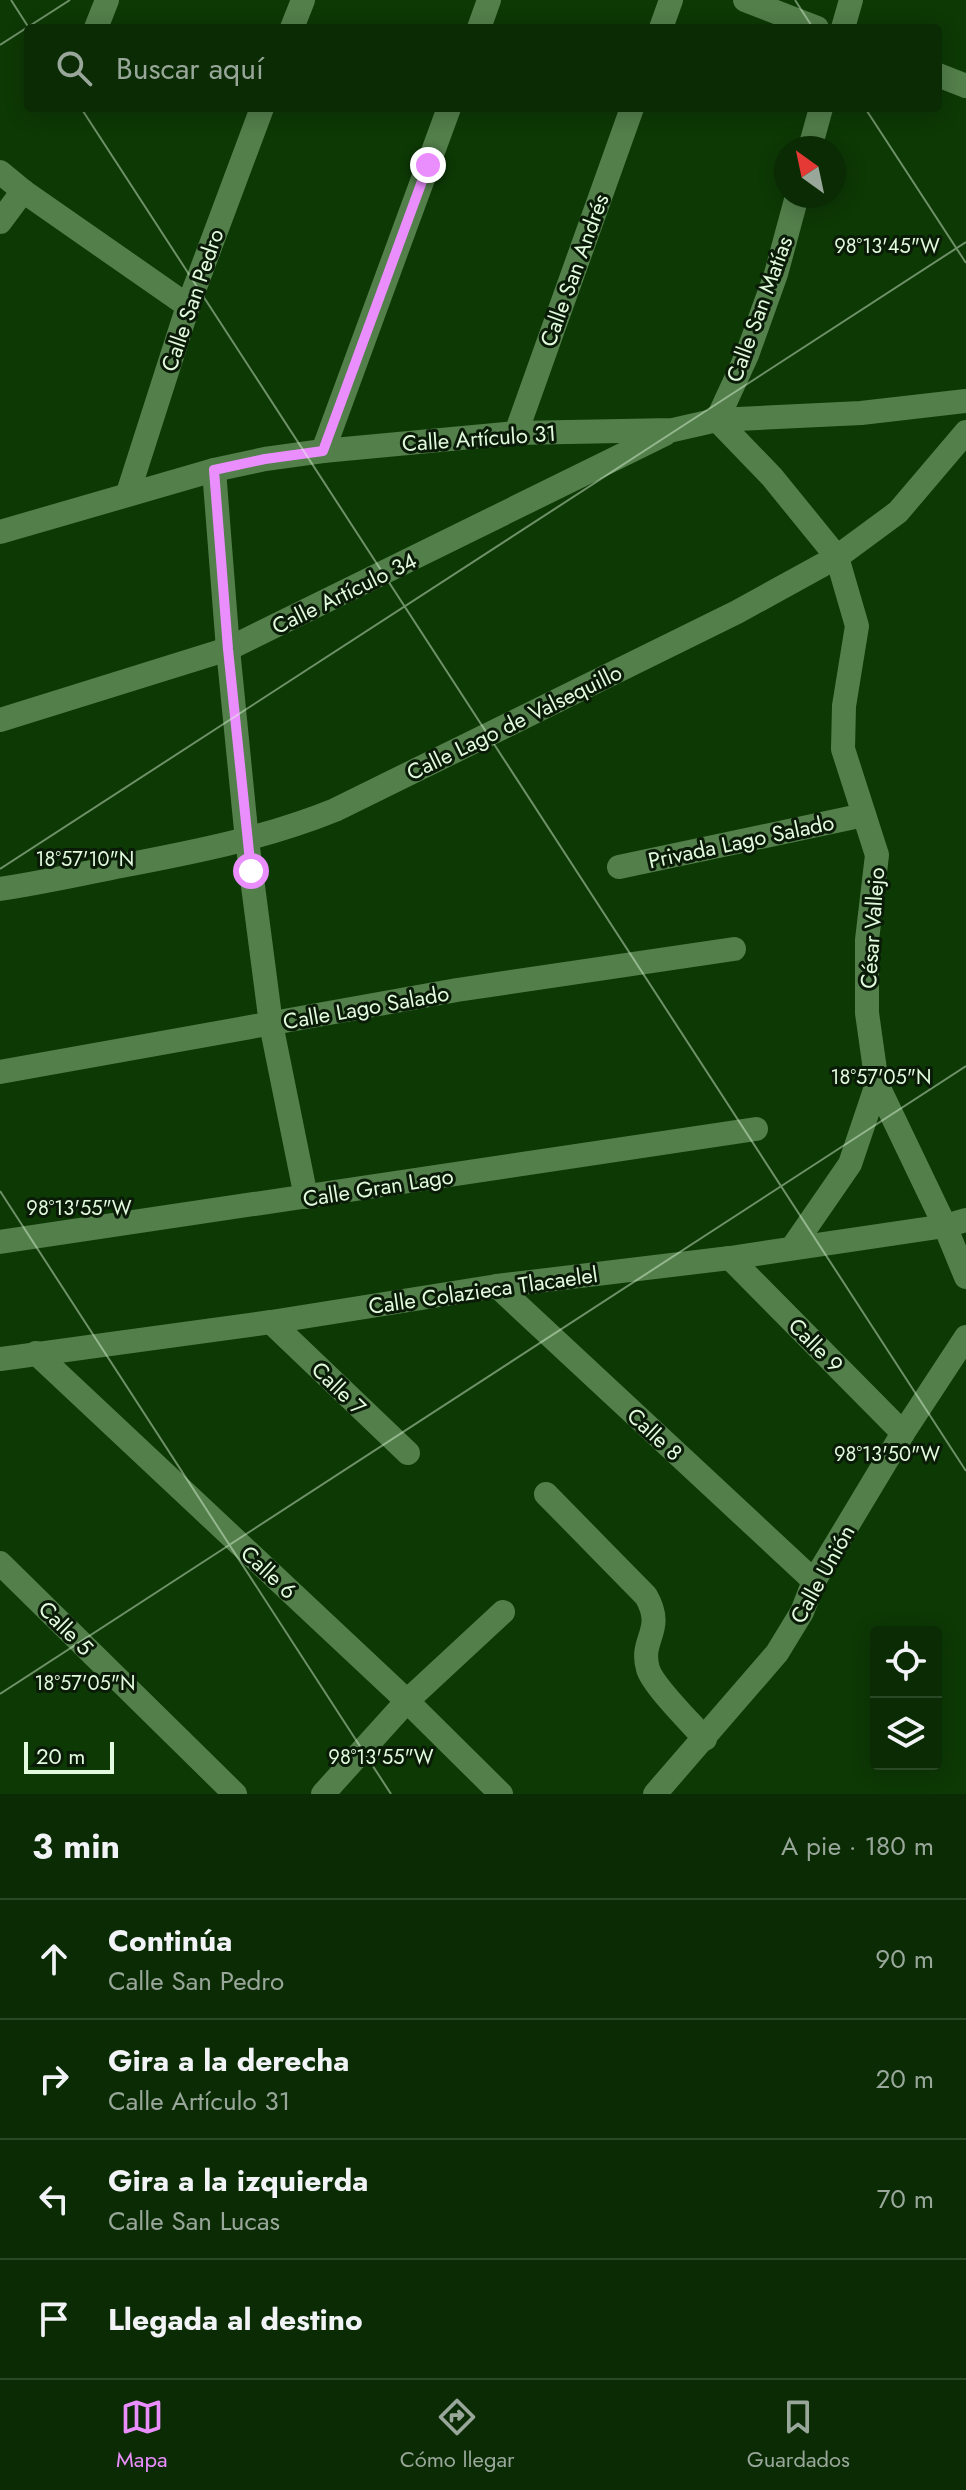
<!DOCTYPE html>
<html lang="es">
<meta charset="utf-8">
<style>
body{margin:0;font-family:Jost,sans-serif;background:#13330e;color:#f1f3f6}
.controls{position:absolute;right:24px;bottom:24px;display:grid;overflow:hidden;border-radius:8px;box-shadow:0 4px 20px #0003}
.controls button{width:72px;height:72px;display:grid;place-items:center;padding:0;border:0;border-bottom:2px solid #2a4726;background:#0a2b04;color:#f1f3f6;font:40px sans-serif}
.compass{position:absolute;left:774px;top:136px;width:72px;height:72px;border-radius:50%;background:#0a2b04;box-shadow:0 4px 20px #0003;rotate:327deg}
.scale{position:absolute;left:24px;bottom:20px;width:90px;box-sizing:border-box;padding-left:8px;border:4px solid #e2fbde;border-top:0;font-size:22px;line-height:28px;white-space:nowrap;color:#e2fbde;-webkit-text-stroke:6px #0a1b07;paint-order:stroke}
.stop{position:absolute;width:24px;height:24px;margin:-18px;border:6px solid #ea8dfd;border-radius:50%;background:#fff}
.stop.end{background:#ea8dfd;border-color:#fff;box-shadow:0 2px 8px #0008}
.list{margin:0;padding:0;list-style:none}
h2{display:flex;justify-content:space-between;align-items:center;height:104px;margin:0;padding:0 32px;font-size:34px}
h2 small{font-size:26px;font-weight:400;color:#99a79a}
.list li{display:grid;grid-template-columns:52px 1fr auto;gap:24px;align-items:center;box-sizing:border-box;height:120px;padding:0 32px;border-top:2px solid #2a4726}
.list b{display:block;font-size:30px;white-space:nowrap}
.list p{margin:0;font-size:26px;white-space:nowrap;color:#99a79a}
.list em{font-size:26px;font-style:normal;color:#99a79a}
.icon{flex:none;width:44px;height:44px;fill:none;stroke:currentColor;stroke-width:2;stroke-linecap:round;stroke-linejoin:round}
.map{position:relative;flex:none;width:966px;height:1794px;overflow:hidden}
.search{position:absolute;background:#0a2b04;box-shadow:0 4px 20px #0003;left:24px;right:24px;top:24px;height:88px;display:flex;align-items:center;gap:20px;box-sizing:border-box;padding:0 28px;border-radius:8px;color:#99a79a;font-size:30px}
.sheet{height:584px;background:#0a2b04}
nav{display:flex;justify-content:space-around;align-items:center;box-sizing:border-box;height:112px;border-top:2px solid #2a4726;background:#0a2b04;font-size:22px;color:#99a79a}
nav a{display:grid;justify-items:center;gap:4px}
nav .on{color:#ea8dfd}
.map>svg:first-child{display:block}
.lines{fill:none;stroke-linecap:round;stroke-linejoin:round}
.street{stroke:#537f4b;stroke-width:24}
.route{stroke:#ea8dfd;stroke-width:10}
.ticks{fill:none;stroke:#e2fbde;stroke-width:2;stroke-opacity:0.45}
.labels{text-anchor:middle;stroke-width:6;stroke-linejoin:round;paint-order:stroke}
.street-label{font-size:22px;fill:#e2fbde;stroke:#0a1b07}
.ticks-label{font-size:20px;text-anchor:middle;fill:#e2fbde;stroke:#0a1b07;stroke-width:6;stroke-linejoin:round;paint-order:stroke}
</style>
<div class="map">
<svg width="966" height="1794" viewBox="0 0 966 1794">
<rect width="100%" height="100%" fill="#0d3905"/>
<g class="lines">
<g class="street">
<polyline points="745,0 817,28"/>
<polyline points="96,28 107,0"/>
<polyline points="292,28 303,0"/>
<polyline points="479,28 489,0"/>
<polyline points="661,28 671,0"/>
<polyline points="843,28 851,0"/>
<polyline points="938,75 966,86"/>
<polyline points="810,148 821,108"/>
<polyline points="0,172 23,191 188,306"/>
<polyline points="797,196 776,274 747,355 717,420 772,477 837,557 857,626 844,706 843,749 877,855 867,940 867,1013 877,1084 945,1226 966,1277"/>
<polyline points="0,222 23,191"/>
<polyline points="516,433 632,108"/>
<polyline points="323,451 449,108"/>
<polyline points="214,470 228,649 247,840 271,1024 306,1197"/>
<polyline points="128,493 188,306 262,108"/>
<polyline points="0,532 214,470 265,459 323,451 516,433 673,430 717,420 861,413 966,401"/>
<polyline points="0,720 228,649 665,434"/>
<polyline points="619,867 864,815"/>
<path d="M 0,889 C 41,883 81,874 121,866 C 194,852 266,838 335,810 L 737,612 L 837,557 L 898,512 L 966,432"/>
<polyline points="0,1072 457,990 734,949"/>
<polyline points="0,1242 756,1129"/>
<polyline points="792,1248 850,1164 877,1084"/>
<polyline points="730,1258 903,1433"/>
<polyline points="497,1286 814,1581"/>
<polyline points="271,1322 408,1453"/>
<polyline points="36,1353 407,1701 501,1794"/>
<polyline points="0,1359 271,1322 497,1286 730,1258 945,1226 966,1220"/>
<path d="M 546,1494 L 646,1596 C 666,1631 639,1638 648,1669 C 653,1686 692,1724 705,1739"/>
<polyline points="0,1563 235,1794"/>
<polyline points="323,1794 407,1701 503,1612"/>
<polyline points="655,1794 777,1653 802,1612 814,1581 903,1433 966,1337"/>
</g>
</g>
<g class="lines">
<polyline class="route" points="251,871 228,649 214,470 265,459 323,451 428,165"/>
</g>
<path class="ticks" d="M 11,0 L 29,28M 795,0 L 813,28M 0,45 L 70,0M 81,108 L 966,1471M 865,108 L 966,263M 0,869 L 966,242M 0,1191 L 391,1794M 0,1694 L 966,1066"/>
<g class="labels">
<g class="street-label">
<text transform="translate(574 270) rotate(-70)" y="8">Calle San Andrés</text>
<text transform="translate(192 300) rotate(-71)" y="8">Calle San Pedro</text>
<text transform="translate(759 309) rotate(-70)" y="8">Calle San Matías</text>
<text transform="translate(479 438) rotate(-4)" y="8">Calle Artículo 31</text>
<text transform="translate(344 593) rotate(-26)" y="8">Calle Artículo 34</text>
<text transform="translate(514 722) rotate(-26)" y="8">Calle Lago de Valsequillo</text>
<text transform="translate(741 841) rotate(-12)" y="8">Privada Lago Salado</text>
<text transform="translate(872 928) rotate(-86)" y="8">César Vallejo</text>
<text transform="translate(366 1007) rotate(-10)" y="8">Calle Lago Salado</text>
<text transform="translate(378 1187) rotate(-9)" y="8">Calle Gran Lago</text>
<text transform="translate(483 1290) rotate(-8)" y="8">Calle Colazieca Tlacaelel</text>
<text transform="translate(816 1345) rotate(45)" y="8">Calle 9</text>
<text transform="translate(339 1388) rotate(44)" y="8">Calle 7</text>
<text transform="translate(655 1434) rotate(43)" y="8">Calle 8</text>
<text transform="translate(269 1572) rotate(43)" y="8">Calle 6</text>
<text transform="translate(822 1574) rotate(-61)" y="8">Calle Unión</text>
<text transform="translate(66 1628) rotate(45)" y="8">Calle 5</text>
</g>
</g>
<g class="ticks-label">
<text x="887" y="253">98°13'45"W</text>
<text x="85" y="866">18°57'10"N</text>
<text x="881" y="1084">18°57'05"N</text>
<text x="79" y="1215">98°13'55"W</text>
<text x="887" y="1461">98°13'50"W</text>
<text x="85" y="1690">18°57'05"N</text>
<text x="381" y="1764">98°13'55"W</text>
</g>
</svg>
<div class="controls">
<button><svg class="icon" aria-label="locate" viewBox="0 0 24 24"><circle cx="12" cy="12" r="6"/><path d="M12 2v4M12 18v4M2 12h4M18 12h4"/></svg></button>
<button><svg class="icon" aria-label="layers" viewBox="0 0 24 24"><path d="M12 4l9 5-9 5-9-5zM3 14l9 5 9-5"/></svg></button>
</div>
<svg class="compass" viewBox="-18 -18 36 36"><path d="M0-13l5 13h-10z" fill="#e53935"/><path d="M0 13l5-13h-10z" fill="#99a79a"/></svg>
<div class="scale">20 m</div>
<div class="stop" style="left:251px;top:871px"></div>
<div class="stop end" style="left:428px;top:165px"></div>
<div class="search"><svg class="icon" aria-label="search" viewBox="0 0 24 24"><circle cx="10" cy="10" r="6"/><path d="M15 15l6 6"/></svg>Buscar aquí</div>
</div>
<section class="sheet">
<h2>3 min<small>A pie · 180 m</small></h2>
<ul class="list">
<li><svg class="icon" aria-label="ahead" viewBox="0 0 24 24"><path d="M12 20V5M6 11l6-6 6 6"/></svg><div><b>Continúa</b><p>Calle San Pedro</p></div><em>90 m</em></li>
<li><svg class="icon" aria-label="right" viewBox="0 0 24 24"><path d="M7 20v-9h11M14 6l5 5-5 5"/></svg><div><b>Gira a la derecha</b><p>Calle Artículo 31</p></div><em>20 m</em></li>
<li><svg class="icon" aria-label="left" viewBox="0 0 24 24"><path d="M17 20v-9H6M10 6l-5 5 5 5"/></svg><div><b>Gira a la izquierda</b><p>Calle San Lucas</p></div><em>70 m</em></li>
<li><svg class="icon" aria-label="arrive" viewBox="0 0 24 24"><path d="M6 21V4h12l-3 4 3 4H6"/></svg><div><b>Llegada al destino</b></div></li>
</ul>
</section>
<nav>
<a class="on"><svg class="icon" aria-label="map" viewBox="0 0 24 24"><path d="M3 6l6-2 6 2 6-2v14l-6 2-6-2-6 2zM9 4v14M15 6v14"/></svg>Mapa</a>
<a><svg class="icon" aria-label="directions" viewBox="0 0 24 24"><path d="M12 3l9 9-9 9-9-9zM9 14v-3h6M13 9l2 2-2 2"/></svg>Cómo llegar</a>
<a><svg class="icon" aria-label="saved" viewBox="0 0 24 24"><path d="M7 4h10v16l-5-4-5 4z"/></svg>Guardados</a>
</nav>
